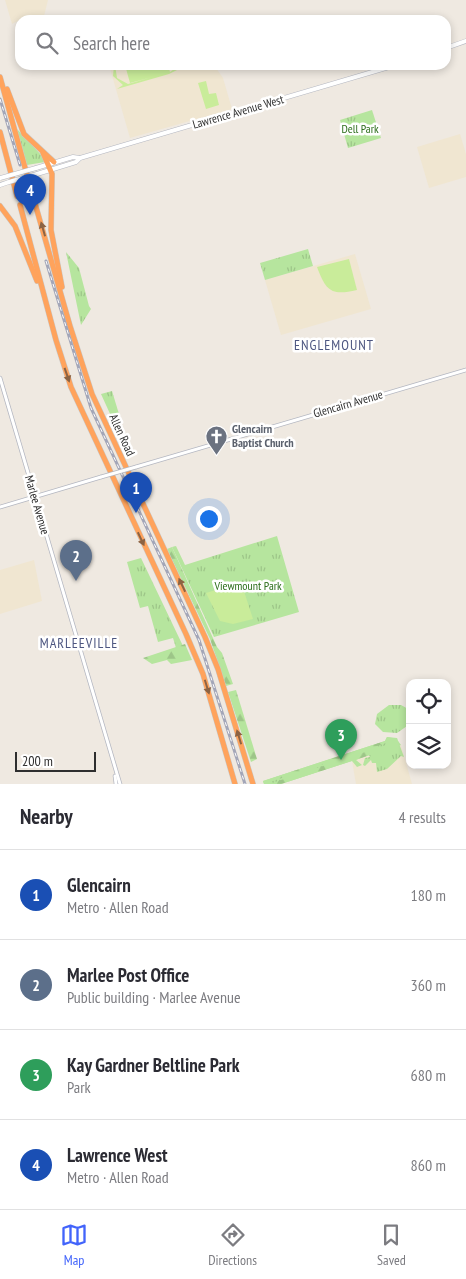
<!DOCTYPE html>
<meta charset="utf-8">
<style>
body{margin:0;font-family:"PT Sans Narrow",sans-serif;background:#f7f7f7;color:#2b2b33}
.controls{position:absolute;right:15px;bottom:15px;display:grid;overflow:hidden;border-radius:10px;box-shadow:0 2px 8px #0003}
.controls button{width:45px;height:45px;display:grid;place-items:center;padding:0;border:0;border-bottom:1px solid #e1e1e2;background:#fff;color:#2b2b33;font:25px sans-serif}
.scale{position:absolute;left:15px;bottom:12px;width:81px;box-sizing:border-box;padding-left:5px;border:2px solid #2e2e2e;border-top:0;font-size:14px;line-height:18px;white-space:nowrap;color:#2e2e2e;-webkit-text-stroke:4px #fff;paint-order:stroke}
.you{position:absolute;left:208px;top:518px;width:18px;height:18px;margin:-12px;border:4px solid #fff;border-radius:50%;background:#1a73e8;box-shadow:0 0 0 8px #1a73e833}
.badge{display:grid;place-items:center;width:32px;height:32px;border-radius:50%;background:#4264fb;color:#fff;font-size:16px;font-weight:700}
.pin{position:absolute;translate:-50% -41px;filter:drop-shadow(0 1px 2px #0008)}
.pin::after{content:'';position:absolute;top:26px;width:18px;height:15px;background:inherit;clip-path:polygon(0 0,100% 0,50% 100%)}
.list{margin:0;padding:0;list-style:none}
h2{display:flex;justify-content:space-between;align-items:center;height:65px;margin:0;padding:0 20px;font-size:21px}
h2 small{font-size:16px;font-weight:400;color:#7c7c81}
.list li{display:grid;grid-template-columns:32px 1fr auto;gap:15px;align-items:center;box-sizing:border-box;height:90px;padding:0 20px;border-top:1px solid #e1e1e2}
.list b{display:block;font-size:19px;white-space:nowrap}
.list p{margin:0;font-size:16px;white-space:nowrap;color:#7c7c81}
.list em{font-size:16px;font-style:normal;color:#7c7c81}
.icon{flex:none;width:28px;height:28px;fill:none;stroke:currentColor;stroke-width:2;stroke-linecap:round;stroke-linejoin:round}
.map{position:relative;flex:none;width:466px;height:784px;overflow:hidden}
.search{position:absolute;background:#fff;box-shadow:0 2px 8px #0003;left:15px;right:15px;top:15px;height:55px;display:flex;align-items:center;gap:12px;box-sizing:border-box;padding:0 18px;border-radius:15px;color:#7c7c81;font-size:19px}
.sheet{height:425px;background:#fff}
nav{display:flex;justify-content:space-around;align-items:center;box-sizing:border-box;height:70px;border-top:1px solid #e1e1e2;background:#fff;font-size:14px;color:#7c7c81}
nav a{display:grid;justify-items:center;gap:2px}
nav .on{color:#4264fb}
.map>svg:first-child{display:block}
.education{fill:#f0e6d1}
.grass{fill:url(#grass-tufts)}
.forest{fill:url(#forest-firs)}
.pitch{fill:#c9ec9a}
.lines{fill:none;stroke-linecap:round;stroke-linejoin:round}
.tertiary-casing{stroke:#b4b7c1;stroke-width:4.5}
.secondary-casing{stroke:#b4b7c1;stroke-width:5}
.motorway-casing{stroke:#c9c9c9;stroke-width:6}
.tertiary{stroke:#fff;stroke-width:3}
.secondary{stroke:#fff;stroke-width:4}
.motorway{stroke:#ffa35c;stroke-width:5}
.rail-casing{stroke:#a3a6b8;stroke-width:3}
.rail{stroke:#fff;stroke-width:1;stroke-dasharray:4;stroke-linecap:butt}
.tertiary-bridge-casing{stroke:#b4b7c1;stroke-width:4.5;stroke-linecap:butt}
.secondary-bridge-casing{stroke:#b4b7c1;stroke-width:5;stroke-linecap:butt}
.tertiary-bridge{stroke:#fff;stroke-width:3}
.secondary-bridge{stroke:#fff;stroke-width:4}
.oneway{fill:#8c6343}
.labels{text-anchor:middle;stroke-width:5;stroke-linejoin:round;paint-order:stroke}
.street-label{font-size:12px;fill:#2e2e2e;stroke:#fff}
.park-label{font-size:12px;fill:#2c6e1b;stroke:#fff}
.worship-label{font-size:12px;font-weight:bold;fill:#5b616d;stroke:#fff;text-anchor:start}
.neighbourhood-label{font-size:14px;letter-spacing:1px;fill:#4d5680;stroke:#fff}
</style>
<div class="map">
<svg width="466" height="784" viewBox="0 0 466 784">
<defs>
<pattern id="grass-tufts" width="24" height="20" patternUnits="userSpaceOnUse" patternTransform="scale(1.25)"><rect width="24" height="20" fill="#b6e59e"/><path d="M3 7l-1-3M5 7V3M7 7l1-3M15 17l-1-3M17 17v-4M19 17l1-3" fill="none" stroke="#9dc588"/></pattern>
<pattern id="forest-firs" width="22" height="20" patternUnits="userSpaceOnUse" patternTransform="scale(1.25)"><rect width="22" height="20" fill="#b6e59e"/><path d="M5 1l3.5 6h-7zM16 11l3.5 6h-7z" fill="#9dc588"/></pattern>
</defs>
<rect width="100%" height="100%" fill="#efe9e1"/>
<g class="education">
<polygon points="5,0 48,0 44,16 20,20 12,24"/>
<polygon points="109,65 214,65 223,78 232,109 130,138"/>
<polygon points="460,134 466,154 466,177 429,188 417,147"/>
<polygon points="355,254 371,309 281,335 265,280"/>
<polygon points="34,560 42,601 0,614 0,570"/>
<polygon points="401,745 412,784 356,784 352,761"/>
</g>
<g class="grass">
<polygon points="372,110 381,138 348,148 340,120"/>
<polygon points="17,129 44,158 45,162 27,165"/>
<polygon points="308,249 313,266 265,280 260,263"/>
<polygon points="66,252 79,268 89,306 91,309 81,325"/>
<polygon points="112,391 122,424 116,427 101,394"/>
<polygon points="277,536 299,612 214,637 172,547 176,546 185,565"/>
<polygon points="141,558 183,646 176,648 173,638 158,642 148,606 140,608 127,562"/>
<polygon points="389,705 401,705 410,710 410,724 397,733 383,732 375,724 377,714"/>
<polygon points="387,737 397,738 404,757 401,756 387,769 377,772 376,763 372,763 371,760 365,766 363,765 365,758 370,757 369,755 356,760 362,765 357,767 352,761 281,784 264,784 263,781 385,741"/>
</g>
<g class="forest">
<polygon points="172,547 217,647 222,653 233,684 226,686 210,639 167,549"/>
<polygon points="185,644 192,660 171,664 167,660 152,664 143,658"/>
<polygon points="236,690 257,759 251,762 228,692"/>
<polygon points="387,737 398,739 264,784 263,781 385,741"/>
<polygon points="398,741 401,745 281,784 269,784"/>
</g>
<g class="pitch">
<polygon points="114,65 115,65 117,78 128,84 152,77 130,83 125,65 168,65 170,72 180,65 177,70 169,74 117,89 123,85 113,76"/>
<polygon points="206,81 209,94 216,93 219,105 206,109 198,83"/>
<path d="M 349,259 L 357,290 C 331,296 326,291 317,267 Z"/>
<polygon points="241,582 253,619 233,624 220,621 206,593"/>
</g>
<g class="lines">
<defs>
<g id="tertiary">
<polyline points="0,378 120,784"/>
<polyline points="136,467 466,370"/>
<polyline points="0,507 101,477"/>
<polyline points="115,776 116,784"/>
</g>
<g id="secondary">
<polyline points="446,48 466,41"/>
<polyline points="36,168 73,157 80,158"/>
<polyline points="37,174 76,162 80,158 396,65"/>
<polyline points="0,185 9,182"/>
</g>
<g id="motorway">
<polyline points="0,77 32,193"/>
<polyline points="7,89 24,134 54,162"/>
<polyline points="0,132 17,196"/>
<polyline points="43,153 52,174 51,230 62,287"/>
<polyline points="34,200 70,326 92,394 205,637 218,669 253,784"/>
<polyline points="20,205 56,340 71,387 186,634 203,674 235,784"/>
<polyline points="0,206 15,226 37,281"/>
</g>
</defs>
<use href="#tertiary" class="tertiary-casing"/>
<use href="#secondary" class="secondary-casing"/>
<use href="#motorway" class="motorway-casing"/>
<use href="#tertiary" class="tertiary"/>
<use href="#secondary" class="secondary"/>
<use href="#motorway" class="motorway"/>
<defs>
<g id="rail">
<polyline points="0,99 20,165"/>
<polyline points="46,261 91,408 199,640 245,784"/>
</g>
</defs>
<use href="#rail" class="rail-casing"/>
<use href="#rail" class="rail"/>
<defs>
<polyline id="tertiary-bridge" points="101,477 136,467"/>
<g id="secondary-bridge">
<polyline points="0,178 36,168"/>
<polyline points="9,182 37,174"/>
</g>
</defs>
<use href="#tertiary-bridge" class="tertiary-bridge-casing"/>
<use href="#secondary-bridge" class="secondary-bridge-casing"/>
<use href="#tertiary-bridge" class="tertiary-bridge"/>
<use href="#secondary-bridge" class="secondary-bridge"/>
</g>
<defs><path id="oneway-solid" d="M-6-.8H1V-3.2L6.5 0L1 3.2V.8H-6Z" transform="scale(1.25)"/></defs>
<g class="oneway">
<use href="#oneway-solid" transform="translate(43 229) rotate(-106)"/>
<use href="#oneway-solid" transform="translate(67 375) rotate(71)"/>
<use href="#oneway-solid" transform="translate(141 539) rotate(65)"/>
<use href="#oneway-solid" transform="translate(182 585) rotate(-115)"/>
<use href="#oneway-solid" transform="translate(207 687) rotate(73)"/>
<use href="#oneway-solid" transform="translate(239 737) rotate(-107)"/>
</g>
<defs>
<symbol id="church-pin" viewBox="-11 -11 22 30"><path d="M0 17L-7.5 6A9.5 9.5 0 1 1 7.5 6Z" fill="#6b7280" stroke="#fff"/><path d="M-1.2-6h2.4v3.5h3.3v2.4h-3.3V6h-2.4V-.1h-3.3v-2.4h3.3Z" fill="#fff"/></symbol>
</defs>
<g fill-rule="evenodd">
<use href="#church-pin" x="204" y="424" width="25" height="34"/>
</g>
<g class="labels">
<g class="street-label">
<text transform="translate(238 112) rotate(-16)" y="4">Lawrence Avenue West</text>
<text transform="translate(348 404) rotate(-16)" y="4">Glencairn Avenue</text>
<text transform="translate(122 435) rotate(65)" y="4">Allen Road</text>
<text transform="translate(37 505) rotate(74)" y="4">Marlee Avenue</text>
</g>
<g class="park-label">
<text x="360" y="133">Dell Park</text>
<text x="248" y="590">Viewmount Park</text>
</g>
<g class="worship-label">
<text x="232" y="433">Glencairn<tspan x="232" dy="14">Baptist Church</tspan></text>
</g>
<g class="neighbourhood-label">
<text x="334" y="350">ENGLEMOUNT</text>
<text x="79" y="648">MARLEEVILLE</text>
</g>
</g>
</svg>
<div class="controls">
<button><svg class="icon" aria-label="locate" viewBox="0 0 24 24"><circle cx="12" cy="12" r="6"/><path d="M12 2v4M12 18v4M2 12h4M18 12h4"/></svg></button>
<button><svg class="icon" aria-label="layers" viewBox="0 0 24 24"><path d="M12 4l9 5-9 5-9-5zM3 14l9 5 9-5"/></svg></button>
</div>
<div class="scale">200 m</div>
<div class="you"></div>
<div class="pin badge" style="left:136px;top:513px;background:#1a4fb4">1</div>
<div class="pin badge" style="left:76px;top:581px;background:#5c6f8a">2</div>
<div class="pin badge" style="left:341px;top:760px;background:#2e9e5b">3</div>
<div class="pin badge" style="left:30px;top:215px;background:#1a4fb4">4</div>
<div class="search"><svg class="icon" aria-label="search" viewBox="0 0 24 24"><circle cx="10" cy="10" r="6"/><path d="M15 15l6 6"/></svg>Search here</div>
</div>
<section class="sheet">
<h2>Nearby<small>4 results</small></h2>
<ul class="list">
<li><span class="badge" style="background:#1a4fb4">1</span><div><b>Glencairn</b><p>Metro · Allen Road</p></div><em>180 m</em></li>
<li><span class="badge" style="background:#5c6f8a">2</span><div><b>Marlee Post Office</b><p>Public building · Marlee Avenue</p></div><em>360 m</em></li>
<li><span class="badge" style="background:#2e9e5b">3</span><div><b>Kay Gardner Beltline Park</b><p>Park</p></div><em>680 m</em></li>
<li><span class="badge" style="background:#1a4fb4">4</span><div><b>Lawrence West</b><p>Metro · Allen Road</p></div><em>860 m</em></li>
</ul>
</section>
<nav>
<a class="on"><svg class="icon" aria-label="map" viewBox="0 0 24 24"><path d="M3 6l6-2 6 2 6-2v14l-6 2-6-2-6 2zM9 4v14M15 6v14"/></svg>Map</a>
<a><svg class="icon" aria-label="directions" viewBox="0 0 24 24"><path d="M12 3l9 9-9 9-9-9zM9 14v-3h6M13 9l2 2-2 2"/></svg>Directions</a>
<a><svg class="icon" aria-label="saved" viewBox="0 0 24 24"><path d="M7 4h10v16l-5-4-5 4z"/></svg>Saved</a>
</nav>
